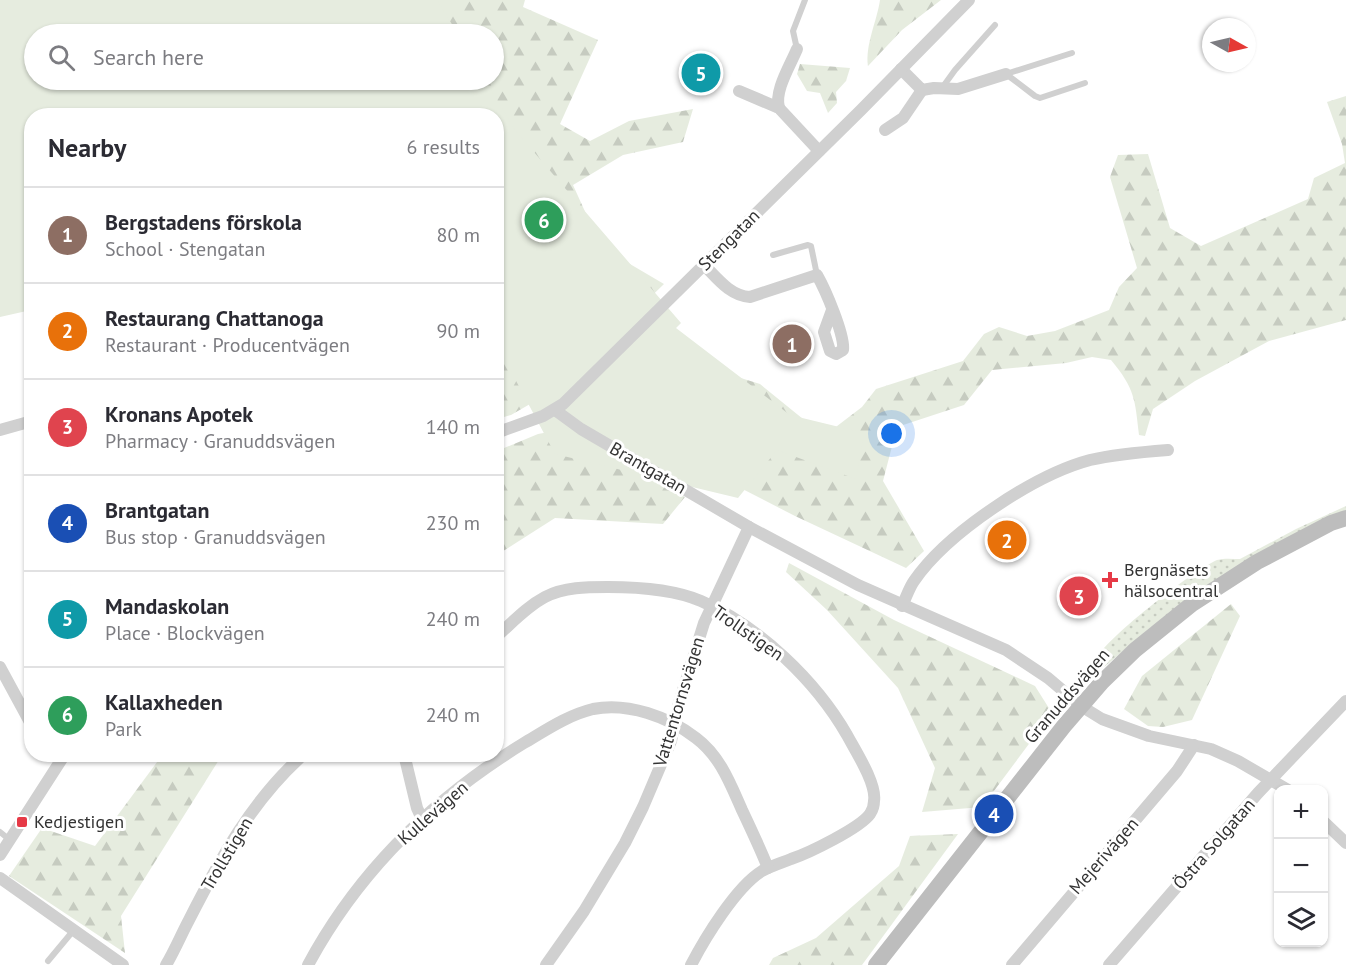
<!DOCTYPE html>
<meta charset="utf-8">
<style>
body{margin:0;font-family:"PT Sans",sans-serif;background:#f7f7f7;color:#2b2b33}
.controls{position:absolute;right:18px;bottom:18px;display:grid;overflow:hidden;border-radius:12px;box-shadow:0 2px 4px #0004}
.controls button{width:54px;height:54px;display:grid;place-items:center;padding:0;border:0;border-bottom:2px solid #e1e1e2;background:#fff;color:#2b2b33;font:30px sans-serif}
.compass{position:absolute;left:1202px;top:18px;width:54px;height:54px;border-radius:50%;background:#fff;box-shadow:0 2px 4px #0004;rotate:98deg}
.you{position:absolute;left:892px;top:434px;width:21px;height:21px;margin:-15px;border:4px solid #fff;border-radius:50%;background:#1a73e8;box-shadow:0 0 0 9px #1a73e833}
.badge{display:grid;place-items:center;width:39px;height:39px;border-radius:50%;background:#e63946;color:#fff;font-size:20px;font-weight:700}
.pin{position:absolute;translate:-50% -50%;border:3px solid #fff;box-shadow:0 2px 6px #0006}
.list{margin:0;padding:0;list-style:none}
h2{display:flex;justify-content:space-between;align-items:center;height:78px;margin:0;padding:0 24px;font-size:26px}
h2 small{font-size:20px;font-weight:400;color:#7c7c81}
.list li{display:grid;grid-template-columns:39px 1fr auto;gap:18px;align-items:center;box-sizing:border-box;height:96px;padding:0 24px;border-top:2px solid #e1e1e2}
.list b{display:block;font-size:22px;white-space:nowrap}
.list p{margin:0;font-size:20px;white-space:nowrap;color:#7c7c81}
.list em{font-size:20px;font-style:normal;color:#7c7c81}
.icon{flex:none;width:33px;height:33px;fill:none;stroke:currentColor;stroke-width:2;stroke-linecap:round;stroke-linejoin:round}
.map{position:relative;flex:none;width:1346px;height:965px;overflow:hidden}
.search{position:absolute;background:#fff;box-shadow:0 2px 4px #0004;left:24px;top:24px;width:480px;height:66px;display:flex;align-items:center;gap:15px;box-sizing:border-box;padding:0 21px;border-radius:33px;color:#7c7c81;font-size:22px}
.panel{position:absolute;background:#fff;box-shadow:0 2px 4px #0004;left:24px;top:108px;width:480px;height:654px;border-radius:24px}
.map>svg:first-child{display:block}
.grass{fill:url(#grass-dots)}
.forest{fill:url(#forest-firs)}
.park{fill:#e6ecdf}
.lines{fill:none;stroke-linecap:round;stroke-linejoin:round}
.lane{stroke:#d0d0d0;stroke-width:6}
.street{stroke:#d0d0d0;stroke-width:12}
.secondary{stroke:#bdbdbd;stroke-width:16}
.poi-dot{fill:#e63946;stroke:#fff;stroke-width:2}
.labels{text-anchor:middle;stroke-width:6;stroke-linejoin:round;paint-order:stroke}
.street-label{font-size:18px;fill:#333;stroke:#fff}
.poi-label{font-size:18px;fill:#333;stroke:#fff;text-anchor:start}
</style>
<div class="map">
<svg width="1346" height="965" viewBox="0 0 1346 965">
<defs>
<pattern id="grass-dots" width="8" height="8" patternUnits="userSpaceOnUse" patternTransform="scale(1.5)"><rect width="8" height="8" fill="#e6ecdf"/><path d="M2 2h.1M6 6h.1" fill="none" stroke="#c6cbc0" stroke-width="1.8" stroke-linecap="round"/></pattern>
<pattern id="forest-firs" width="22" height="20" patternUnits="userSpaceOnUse" patternTransform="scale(1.5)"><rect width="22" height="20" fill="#e6ecdf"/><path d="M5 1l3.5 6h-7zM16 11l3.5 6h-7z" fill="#c6cbc0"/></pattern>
</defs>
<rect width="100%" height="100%" fill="#fff"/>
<g class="grass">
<path d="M 1346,506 L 1346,511 L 1151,627 L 1102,669 L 1094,663 C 1099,643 1195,569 1217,560 C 1225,558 1232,559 1240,559 L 1296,529 Z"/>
<path d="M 1087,668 L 1097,674 C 1092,680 1083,682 1076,681 Z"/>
</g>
<g class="forest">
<polygon points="300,0 525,0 523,7 598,40 560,124 590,141 629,121 693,109 683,142 623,155 573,185 601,247 664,284 556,389 511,415 497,419 496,116 298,116 312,80 494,80 494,34 308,34"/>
<path d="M 880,0 L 941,0 L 902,30 L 868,66 C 865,45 877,21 880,0 Z"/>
<polygon points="800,64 850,68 846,81 836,92 837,103 828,113 820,93 807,91 797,74"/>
<path d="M 1346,96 L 1346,320 L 1269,341 L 1195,381 L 1153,409 L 1145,436 L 1139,435 C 1135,399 1135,389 1111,360 L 1092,357 L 1066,363 L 992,370 L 964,405 L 897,427 L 883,481 L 924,551 L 906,568 L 795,516 L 717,476 L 712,369 L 760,384 L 824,436 L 862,407 L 876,389 L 963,361 L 984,334 L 999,327 L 1027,336 L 1055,331 L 1109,310 L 1119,287 L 1137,268 L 1110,177 L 1118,155 L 1148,154 L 1170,228 L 1201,246 L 1308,199 L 1314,178 L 1345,163 L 1342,144 L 1327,102 Z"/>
<polygon points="560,430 685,497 663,524 555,518 497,555 497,451 538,434"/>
<polygon points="789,563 894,620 1035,686 1052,713 982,807 922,812 935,768 898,688 827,610 786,572"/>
<polygon points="1231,604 1240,616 1192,720 1163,727 1148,726 1124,709 1142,676"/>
<polygon points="163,754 222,755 121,916 125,953 9,876 42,828 95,846"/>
<polygon points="958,834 862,965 769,965 773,958 816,938 899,866 910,836"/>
</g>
<polygon class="park" points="0,0 437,0 458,34 34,34 34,80 485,80 515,130 681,323 676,328 790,415 864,433 856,479 777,450 738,498 555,454 497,345 496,116 32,116 31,310 0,317"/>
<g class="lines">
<g class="lane">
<polyline points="797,49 793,31 805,0"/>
<polyline points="1006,74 1035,96 1040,98 1085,83"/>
<polyline points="1006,74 1072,53"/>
<polyline points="942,88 955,70 995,25"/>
<polyline points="773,255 808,245 811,246 817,275"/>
<polyline points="0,832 10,840"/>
<polyline points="48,961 73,931"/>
</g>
<g class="street">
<polyline points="901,69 922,90 934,88 958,89 1006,74"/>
<polyline points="739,91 779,108 819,151"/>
<path d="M 779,108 C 774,91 790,66 797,49"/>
<polyline points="885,130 903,118 922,90"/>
<path d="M 704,265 C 717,278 730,296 750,297 L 817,275 C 825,289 845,335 843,350 L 836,354 L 830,351 L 824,332 L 832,310"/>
<polyline points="555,410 581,429 749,527 858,585 1006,650 1048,678 1081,706 1102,719 1149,736 1211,749 1238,761 1288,790"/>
<polyline points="0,430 32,421"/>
<polyline points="496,433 543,416 563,404 861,110 969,0"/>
<path d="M 902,606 C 906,598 909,588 914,581 C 947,533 1034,475 1090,460 C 1116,454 1142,452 1168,450"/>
<path d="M 496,637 C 512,623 526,607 545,597 C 564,587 587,587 608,587 C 638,587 673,589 701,601 C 759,626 816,681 847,735 C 855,750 877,784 874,801 C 874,805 872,811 870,814 C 860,828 809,853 791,859 C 781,863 771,866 762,871 C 736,887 705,938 691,965"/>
<polyline points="0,667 32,726"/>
<polyline points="404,754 417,808 422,819"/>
<polyline points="1324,822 1346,843"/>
<polyline points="0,855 65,754"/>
<polyline points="0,878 123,965"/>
<path d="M 166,965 C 175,950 181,935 189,920 C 220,859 252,800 304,754"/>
<path d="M 308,965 C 358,872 434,798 524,743 C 546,730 568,715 593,709 C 628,702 669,717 696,738 C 720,756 730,783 742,810 C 751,829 760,848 768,868"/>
<polyline points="546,965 584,911 625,843 643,807 671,741 679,703 704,623 749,527"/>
<polyline points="1012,965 1177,771 1194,745"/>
<polyline points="1109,965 1258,793 1346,701"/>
</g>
<polyline class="secondary" points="876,965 1064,726 1102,682 1135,650 1192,604 1257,562 1331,523 1346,518"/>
</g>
<g class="poi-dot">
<path d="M1107 571h6v6h6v6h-6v6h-6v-6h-6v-6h6z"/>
<rect x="16" y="816" width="12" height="12" rx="3"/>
</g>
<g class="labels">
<g class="street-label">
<text transform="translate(729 240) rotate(-45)" y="6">Stengatan</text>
<text transform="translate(648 468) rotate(30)" y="6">Brantgatan</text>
<text transform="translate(748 633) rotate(35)" y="6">Trollstigen</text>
<text transform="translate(1067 696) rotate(-49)" y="6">Granuddsvägen</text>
<text transform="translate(679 702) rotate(-73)" y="6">Vattentornsvägen</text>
<text transform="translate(433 813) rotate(-41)" y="6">Kullevägen</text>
<text transform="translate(1214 844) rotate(-49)" y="6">Östra Solgatan</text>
<text transform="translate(227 854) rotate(-59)" y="6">Trollstigen</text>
<text transform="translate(1104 856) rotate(-49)" y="6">Mejerivägen</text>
</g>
<g class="poi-label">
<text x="1124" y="576">Bergnäsets<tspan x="1124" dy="21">hälsocentral</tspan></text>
<text x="34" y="828">Kedjestigen</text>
</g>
</g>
</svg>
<div class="controls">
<button>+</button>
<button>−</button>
<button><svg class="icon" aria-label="layers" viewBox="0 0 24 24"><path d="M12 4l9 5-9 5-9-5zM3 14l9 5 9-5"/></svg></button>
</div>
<svg class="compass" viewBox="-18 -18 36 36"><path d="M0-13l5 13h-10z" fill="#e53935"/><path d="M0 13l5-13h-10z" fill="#7c7c81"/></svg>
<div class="you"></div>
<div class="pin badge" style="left:792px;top:344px;background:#8d6e63">1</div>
<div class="pin badge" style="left:1007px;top:540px;background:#e8710a">2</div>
<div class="pin badge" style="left:1079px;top:596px;background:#e0444e">3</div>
<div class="pin badge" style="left:994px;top:814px;background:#1a4fb4">4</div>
<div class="pin badge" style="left:701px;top:73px;background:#0f9aa8">5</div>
<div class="pin badge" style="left:544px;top:220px;background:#2e9e5b">6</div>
<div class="search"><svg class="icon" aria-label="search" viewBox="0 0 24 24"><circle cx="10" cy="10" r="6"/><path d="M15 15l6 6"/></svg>Search here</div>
<section class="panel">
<h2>Nearby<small>6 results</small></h2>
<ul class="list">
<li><span class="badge" style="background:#8d6e63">1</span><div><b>Bergstadens förskola</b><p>School · Stengatan</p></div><em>80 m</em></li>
<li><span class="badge" style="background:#e8710a">2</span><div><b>Restaurang Chattanoga</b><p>Restaurant · Producentvägen</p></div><em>90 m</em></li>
<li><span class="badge" style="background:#e0444e">3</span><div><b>Kronans Apotek</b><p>Pharmacy · Granuddsvägen</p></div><em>140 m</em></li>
<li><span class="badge" style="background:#1a4fb4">4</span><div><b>Brantgatan</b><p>Bus stop · Granuddsvägen</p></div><em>230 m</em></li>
<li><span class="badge" style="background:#0f9aa8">5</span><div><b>Mandaskolan</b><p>Place · Blockvägen</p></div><em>240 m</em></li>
<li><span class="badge" style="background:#2e9e5b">6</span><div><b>Kallaxheden</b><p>Park</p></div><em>240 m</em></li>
</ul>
</section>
</div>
